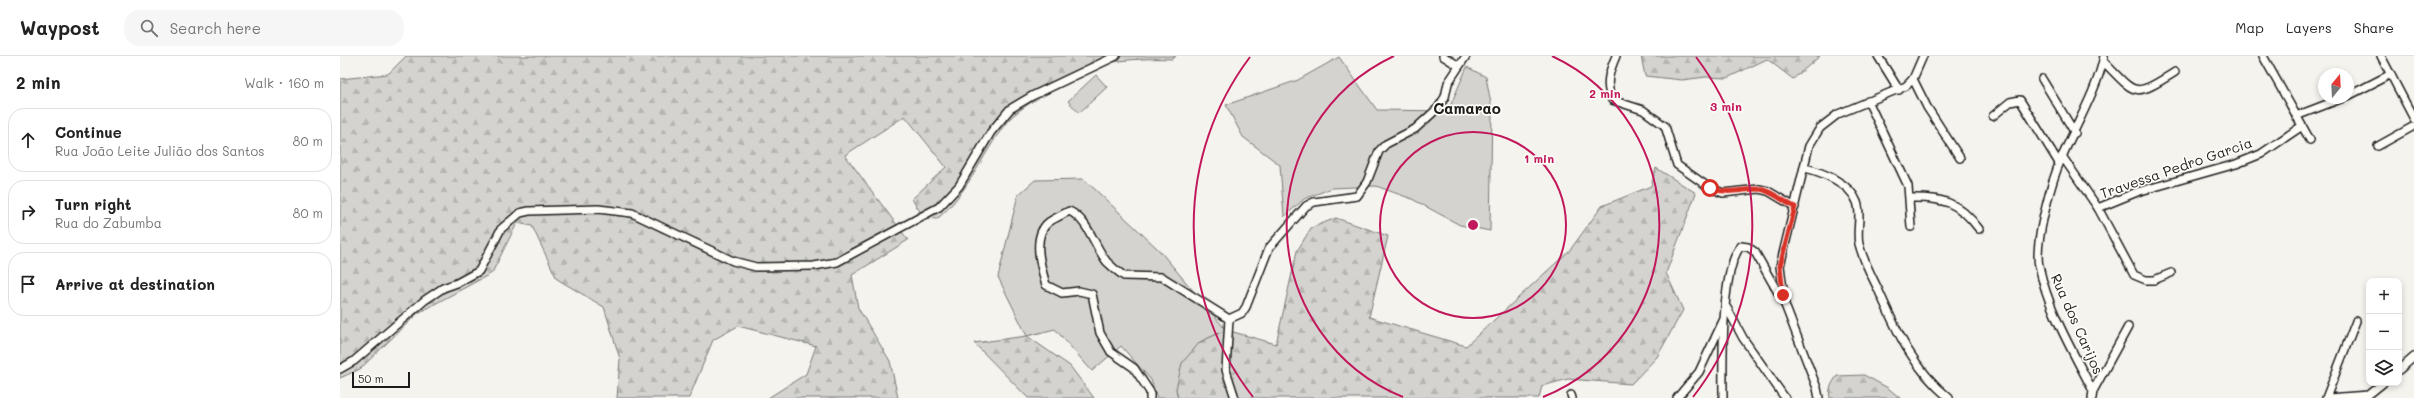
<!DOCTYPE html>
<meta charset="utf-8">
<style>
body{margin:0;font-family:Mali,sans-serif;background:#f6f6f6;color:#222}
.controls{position:absolute;right:12px;bottom:12px;display:grid;overflow:hidden;border-radius:8px;box-shadow:0 2px 6px #0003}
.controls button{width:36px;height:36px;display:grid;place-items:center;padding:0;border:0;border-bottom:1px solid #e0e0e0;background:#fff;color:#222;font:20px sans-serif}
.compass{position:absolute;left:1978px;top:12px;width:36px;height:36px;border-radius:50%;background:#fff;box-shadow:0 2px 6px #0003;rotate:18deg}
.scale{position:absolute;left:12px;bottom:10px;width:58px;box-sizing:border-box;padding-left:4px;border:2px solid #1c1c1c;border-top:0;font-size:11px;line-height:14px;white-space:nowrap;color:#1c1c1c;-webkit-text-stroke:3px #fdfcf7;paint-order:stroke}
.stop{position:absolute;width:12px;height:12px;margin:-9px;border:3px solid #d93025;border-radius:50%;background:#fff}
.stop.end{background:#d93025;border-color:#fff;box-shadow:0 1px 4px #0008}
.list{margin:0;padding:0;list-style:none}
h2{display:flex;justify-content:space-between;align-items:center;height:52px;margin:0;padding:0 16px;font-size:17px}
h2 small{font-size:13px;font-weight:400;color:#767676}
.list li{display:grid;grid-template-columns:26px 1fr auto;gap:12px;align-items:center;box-sizing:border-box;height:64px;margin:0 8px 8px;padding:0 8px;border:1px solid #e0e0e0;border-radius:16px}
.list b{display:block;font-size:15px;white-space:nowrap}
.list p{margin:0;font-size:13px;white-space:nowrap;color:#767676}
.list em{font-size:13px;font-style:normal;color:#767676}
.icon{flex:none;width:22px;height:22px;fill:none;stroke:currentColor;stroke-width:2;stroke-linecap:round;stroke-linejoin:round}
.map{position:relative;flex:none;width:2074px;height:342px;overflow:hidden}
header{display:flex;align-items:center;gap:24px;box-sizing:border-box;height:56px;padding:0 20px;background:#fff;border-bottom:1px solid #e0e0e0}
header strong{font-size:19px}
nav{display:flex;gap:22px;margin-inline-start:auto;font-size:14px}
.search{width:280px;height:36px;background:#f6f6f6;display:flex;align-items:center;gap:10px;box-sizing:border-box;padding:0 14px;border-radius:16px;color:#767676;font-size:15px}
main{display:flex}
aside{flex:1;background:#fff}
.map>svg:first-child{display:block}
.green{fill:#d4d3cf;stroke:#787876}
.forest{fill:url(#forest-firs);stroke:#787876}
.lines{fill:none;stroke-linecap:round;stroke-linejoin:round}
.street-casing{stroke:#1c1c1c;stroke-width:10}
.street{stroke:#fdfcf7;stroke-width:7}
.route{stroke:#d93025;stroke-width:5}
.ring{fill:none;stroke:#c2185b;stroke-width:2}
.labels{text-anchor:middle;stroke-width:3.5;stroke-linejoin:round;paint-order:stroke}
.street-label{font-size:14px;fill:#1c1c1c;stroke:#fdfcf7}
.neighbourhood-label{font-size:15px;font-weight:bold;fill:#1c1c1c;stroke:#fdfcf7}
.centre{fill:#c2185b;stroke:#fdfcf7;stroke-width:2}
.ring-label{font-size:12px;text-anchor:middle;font-weight:bold;fill:#c2185b;stroke:#fdfcf7;stroke-width:3.5;stroke-linejoin:round;paint-order:stroke}
</style>
<header>
<strong>Waypost</strong>
<div class="search"><svg class="icon" aria-label="search" viewBox="0 0 24 24"><circle cx="10" cy="10" r="6"/><path d="M15 15l6 6"/></svg>Search here</div>
<nav><a>Map</a><a>Layers</a><a>Share</a></nav>
</header>
<main>
<aside>
<h2>2 min<small>Walk · 160 m</small></h2>
<ul class="list">
<li><svg class="icon" aria-label="ahead" viewBox="0 0 24 24"><path d="M12 20V5M6 11l6-6 6 6"/></svg><div><b>Continue</b><p>Rua João Leite Julião dos Santos</p></div><em>80 m</em></li>
<li><svg class="icon" aria-label="right" viewBox="0 0 24 24"><path d="M7 20v-9h11M14 6l5 5-5 5"/></svg><div><b>Turn right</b><p>Rua do Zabumba</p></div><em>80 m</em></li>
<li><svg class="icon" aria-label="arrive" viewBox="0 0 24 24"><path d="M6 21V4h12l-3 4 3 4H6"/></svg><div><b>Arrive at destination</b></div></li>
</ul>
</aside>
<div class="map">
<svg width="2074" height="342" viewBox="0 0 2074 342">
<defs>
<pattern id="forest-firs" width="22" height="20" patternUnits="userSpaceOnUse"><rect width="22" height="20" fill="#d4d3cf"/><path d="M5 1l3.5 6h-7zM16 11l3.5 6h-7z" fill="#b5b5b1"/></pattern>
</defs>
<rect width="100%" height="100%" fill="#f4f3ee"/>
<filter id="ink" filterUnits="userSpaceOnUse"><feTurbulence type="fractalNoise" baseFrequency=".025" numOctaves="2"/><feDisplacementMap in="SourceGraphic" scale="8" xChannelSelector="R" yChannelSelector="G"/><feConvolveMatrix kernelMatrix="1 2 1 2 8 2 1 2 1" color-interpolation-filters="sRGB"/></filter>
<g filter="url(#ink)">
<g class="green">
<polygon points="999,1 1037,54 1108,55 1127,11 1146,21 1152,53 1150,175 1120,169 1072,143 1036,130 992,132 964,143 944,161 940,109 903,81 886,49 958,24"/>
<polygon points="756,19 767,31 739,57 728,45"/>
<polygon points="744,123 819,194 886,274 860,286 836,333 838,342 817,342 811,324 781,290 752,315 715,273 687,280 658,221 678,139 695,124"/>
</g>
<g class="forest">
<path d="M 66,0 L 836,0 L 832,3 C 815,2 781,3 765,8 C 743,16 679,49 666,67 C 642,99 628,137 597,163 L 584,162 L 572,143 L 606,111 L 565,60 L 505,99 L 568,184 L 512,219 L 518,252 L 550,305 L 558,342 L 428,342 L 466,318 L 476,290 L 398,270 L 373,284 L 349,342 L 277,342 L 280,303 L 264,251 L 217,223 L 192,170 L 177,167 L 152,217 L 78,257 L 20,313 L 0,322 L 0,23 L 48,18 Z"/>
<polygon points="1301,0 1480,0 1453,23 1427,3 1387,22 1366,21 1342,24 1305,20"/>
<polygon points="1316,112 1356,137 1326,217 1343,254 1317,301 1291,328 1228,323 1202,330 1199,342 838,342 836,333 842,307 860,286 886,274 936,288 957,195 971,172 996,162 1048,180 1029,261 1126,290 1230,194 1262,150 1311,130"/>
<polygon points="687,280 730,310 754,342 688,342 634,287"/>
<path d="M 1524,319 L 1548,332 L 1560,342 L 1490,342 C 1488,333 1492,327 1497,320 Z"/>
</g>
<g class="lines">
<defs>
<g id="street">
<polyline points="1103,0 1119,10"/>
<path d="M 1276,0 C 1269,16 1265,28 1272,44 L 1303,54 L 1325,70 L 1337,109 L 1370,132 L 1383,137 L 1419,133 L 1428,135 L 1455,151"/>
<polyline points="1538,0 1559,34"/>
<polyline points="1923,0 1970,84"/>
<polyline points="2041,0 2074,63"/>
<path d="M 1763,5 C 1797,40 1793,42 1835,16"/>
<polyline points="1573,23 1587,51 1620,102"/>
<polyline points="1702,23 1735,77"/>
<polyline points="2008,40 2051,18"/>
<polyline points="1528,45 1568,130 1571,171"/>
<polyline points="1653,60 1670,46 1680,44 1719,107"/>
<polyline points="1956,60 2003,42"/>
<polyline points="2038,90 2074,70"/>
<polyline points="1722,100 1758,152 1794,219 1806,224 1814,224 1831,217"/>
<path d="M 1465,112 C 1482,116 1510,127 1517,146 C 1522,159 1516,175 1519,188 C 1523,204 1531,219 1538,233 C 1557,276 1572,311 1609,342"/>
<path d="M 1570,142 C 1602,141 1619,146 1639,173"/>
<polyline points="1758,152 1797,136 1896,108 1921,98 1962,70"/>
<polyline points="1445,249 1477,332 1479,342"/>
<polyline points="1387,252 1403,282 1445,342"/>
<polyline points="889,263 886,314 895,342"/>
<polyline points="0,313 14,305 85,244 103,232 117,227 139,215 161,173 180,157 189,155 258,153 292,157 393,205 416,211 474,210 497,206 599,151 619,130 651,76 670,53 692,40 776,0"/>
<polyline points="2059,314 2074,301"/>
<polyline points="1753,335 1788,271"/>
<polyline points="1231,339 1232,342"/>
<path d="M 810,342 L 810,336 L 794,312 L 771,296 L 760,277 L 752,238 L 739,235 L 722,237 L 706,229 C 701,211 691,180 709,166 C 715,162 722,159 729,155 C 748,163 754,190 767,206 C 772,211 778,216 784,220 L 822,221 L 889,263 L 902,257 L 906,251 L 929,192 L 966,150 L 974,146 L 1017,140 L 1027,126 L 1039,95 L 1046,88 L 1075,73 L 1098,52 L 1105,41 L 1108,27 L 1126,0"/>
<polyline points="1337,342 1359,316 1383,265"/>
<path d="M 1383,342 C 1383,309 1380,214 1401,190 L 1408,191 L 1415,196 L 1445,249 L 1440,210 L 1469,90 L 1480,72 L 1498,58 L 1566,30 L 1573,23 L 1583,0"/>
<path d="M 1752,342 L 1753,335 C 1733,296 1708,254 1699,210 C 1694,187 1712,123 1722,101 C 1735,71 1758,32 1764,0"/>
<polyline points="1986,342 2016,265"/>
<polyline points="1988,342 2028,339 2043,327"/>
</g>
</defs>
<use href="#street" class="street-casing"/>
<use href="#street" class="street"/>
</g>
</g>
<g class="lines" filter="url(#ink)">
<path class="route" d="M 1370,132 C 1389,139 1400,133 1419,133 C 1431,134 1444,146 1455,151 L 1440,210 L 1443,239"/>
</g>
<g class="ring">
<circle cx="1133" cy="169" r="93"/>
<path d="M1063 341A186 186 0 0 1 1054 0M1212 0A186 186 0 0 1 1203 341"/>
<path d="M913 341A279 279 0 0 1 910 1M1356 1A279 279 0 0 1 1353 341"/>
</g>
<g class="labels">
<g class="street-label">
<text transform="translate(1836 112) rotate(-19)" y="5">Travessa Pedro Garcia</text>
<text transform="translate(1737 268) rotate(66)" y="5">Rua dos Carijos</text>
</g>
<g class="neighbourhood-label">
<text x="1127" y="58">Camarao</text>
</g>
</g>
<circle cx="1133" cy="169" r="6" class="centre"/>
<g class="ring-label">
<text x="1265" y="42">2 min</text>
<text x="1386" y="55">3 min</text>
<text x="1199" y="107">1 min</text>
</g>
</svg>
<div class="controls">
<button>+</button>
<button>−</button>
<button><svg class="icon" aria-label="layers" viewBox="0 0 24 24"><path d="M12 4l9 5-9 5-9-5zM3 14l9 5 9-5"/></svg></button>
</div>
<svg class="compass" viewBox="-18 -18 36 36"><path d="M0-13l5 13h-10z" fill="#e53935"/><path d="M0 13l5-13h-10z" fill="#767676"/></svg>
<div class="scale">50 m</div>
<div class="stop" style="left:1370px;top:132px"></div>
<div class="stop end" style="left:1443px;top:239px"></div>
</div>
</main>
